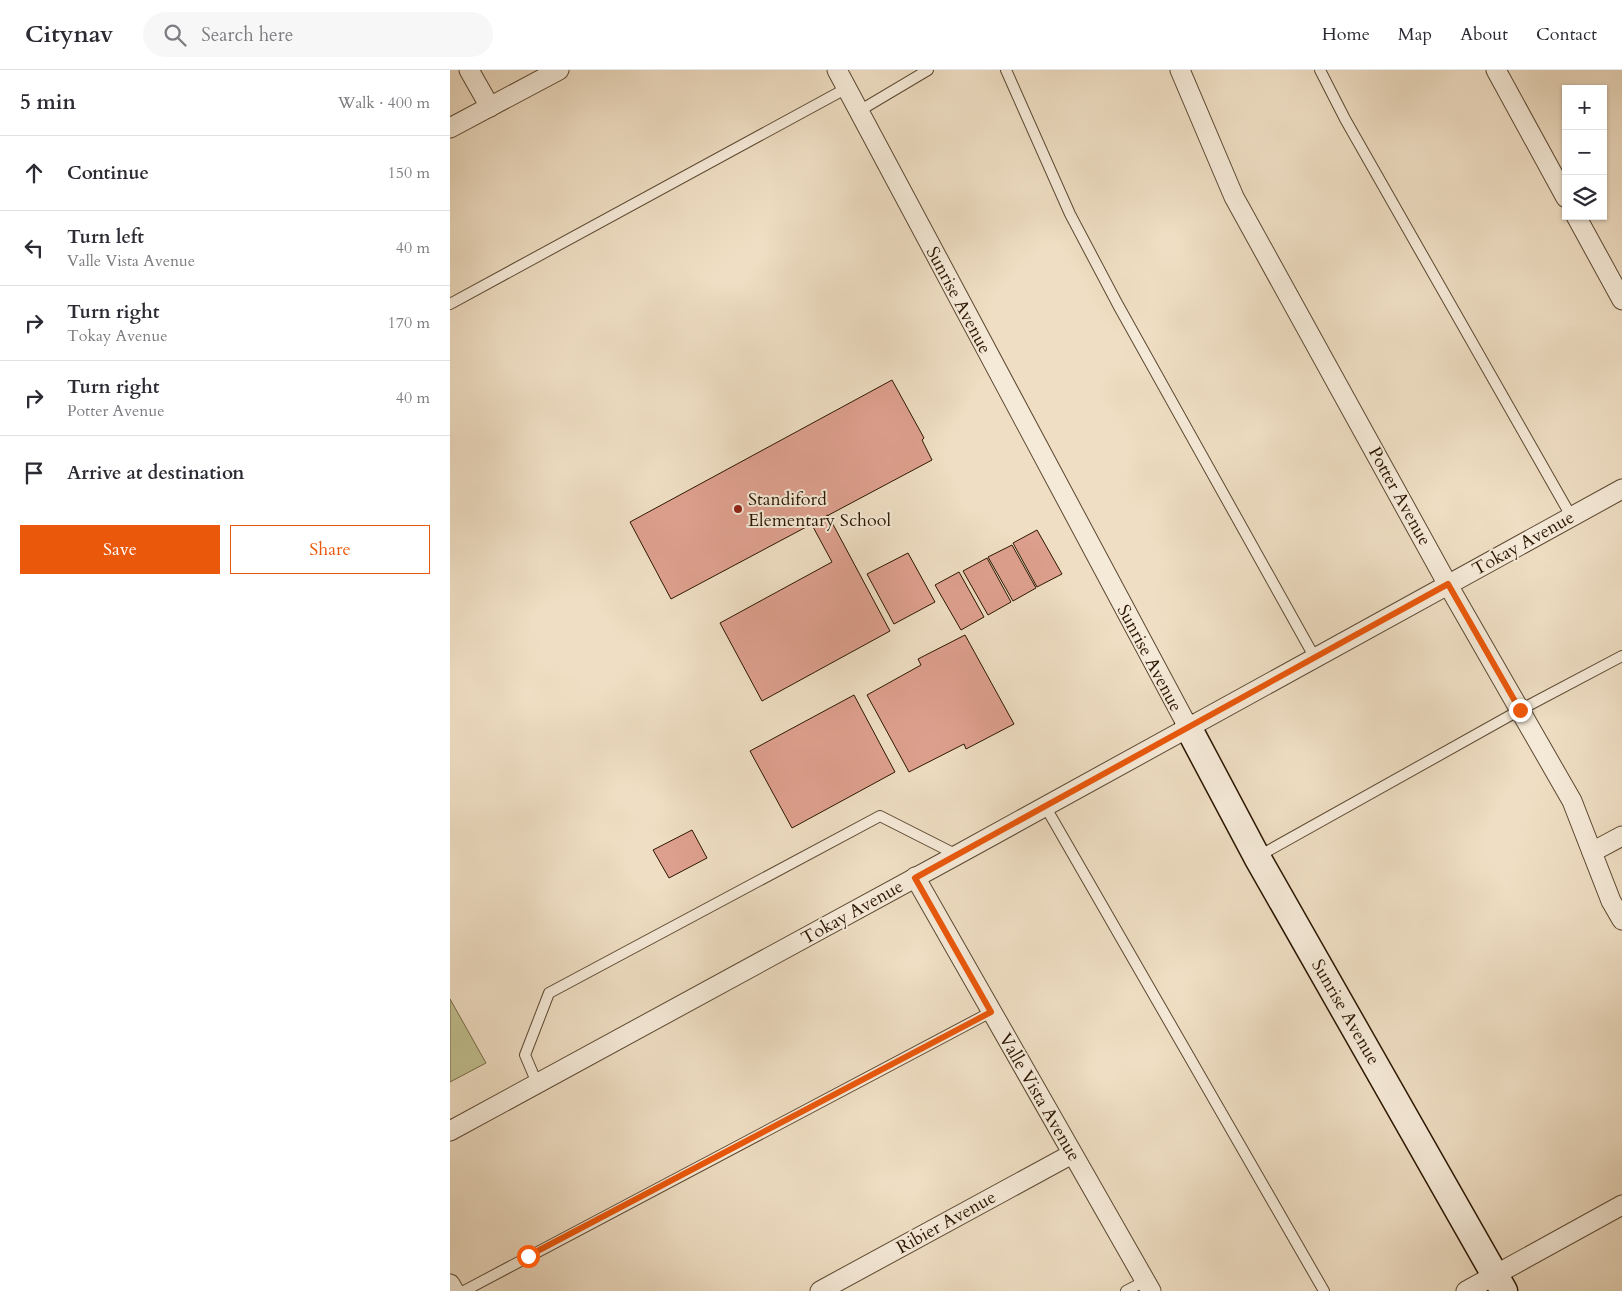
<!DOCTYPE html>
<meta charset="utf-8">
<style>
body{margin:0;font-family:Cardo,serif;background:#f7f7f7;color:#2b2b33}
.controls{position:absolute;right:15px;top:15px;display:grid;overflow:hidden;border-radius:0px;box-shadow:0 1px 4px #0004}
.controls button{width:45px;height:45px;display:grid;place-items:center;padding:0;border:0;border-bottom:1px solid #e1e1e2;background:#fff;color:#2b2b33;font:25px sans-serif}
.stop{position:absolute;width:15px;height:15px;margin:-11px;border:4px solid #ea580c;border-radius:50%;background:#fff}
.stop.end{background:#ea580c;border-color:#fff;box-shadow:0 1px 5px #0008}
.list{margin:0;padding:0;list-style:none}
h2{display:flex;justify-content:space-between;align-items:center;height:65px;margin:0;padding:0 20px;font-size:21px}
h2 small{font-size:16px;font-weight:400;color:#7c7c81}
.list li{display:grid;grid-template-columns:32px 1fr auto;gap:15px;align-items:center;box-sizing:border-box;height:75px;padding:0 20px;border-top:1px solid #e1e1e2}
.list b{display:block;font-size:19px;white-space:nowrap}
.list p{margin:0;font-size:16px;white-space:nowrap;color:#7c7c81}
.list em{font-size:16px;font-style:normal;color:#7c7c81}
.actions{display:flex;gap:10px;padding:15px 20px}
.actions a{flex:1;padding:11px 0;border:1px solid #ea580c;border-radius:0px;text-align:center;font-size:18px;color:#ea580c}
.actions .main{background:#ea580c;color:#fff}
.icon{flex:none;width:28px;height:28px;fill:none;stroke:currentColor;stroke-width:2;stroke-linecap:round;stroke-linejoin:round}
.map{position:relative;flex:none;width:1172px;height:1221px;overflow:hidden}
header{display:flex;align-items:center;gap:30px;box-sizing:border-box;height:70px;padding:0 25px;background:#fff;border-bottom:1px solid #e1e1e2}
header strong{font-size:24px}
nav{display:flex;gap:28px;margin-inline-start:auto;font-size:18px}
.search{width:350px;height:45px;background:#f7f7f7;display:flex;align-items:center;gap:12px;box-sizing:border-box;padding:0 18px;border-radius:28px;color:#7c7c81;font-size:19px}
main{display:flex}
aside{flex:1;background:#fff}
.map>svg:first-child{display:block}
.green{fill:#c0bf8f;stroke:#766a48}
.building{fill:#dea08e;stroke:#2b1600}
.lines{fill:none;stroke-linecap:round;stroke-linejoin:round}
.lane-casing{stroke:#5c4831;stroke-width:12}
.street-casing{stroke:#5c4831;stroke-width:21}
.secondary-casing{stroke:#2b1600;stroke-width:29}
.lane{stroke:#f5ead8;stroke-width:10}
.street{stroke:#f5ead8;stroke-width:19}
.secondary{stroke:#f5ead8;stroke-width:26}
.route{stroke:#ea580c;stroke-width:6}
.poi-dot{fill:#8f2418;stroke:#f5ead8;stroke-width:2}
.labels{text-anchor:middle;stroke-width:4;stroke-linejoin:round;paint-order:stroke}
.street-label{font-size:18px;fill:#2b1600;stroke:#f5ead8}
.poi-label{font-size:18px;fill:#2b1600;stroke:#f5ead8;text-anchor:start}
</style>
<header>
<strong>Citynav</strong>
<div class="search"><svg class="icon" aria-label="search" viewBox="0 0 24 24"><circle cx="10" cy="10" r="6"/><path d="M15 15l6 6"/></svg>Search here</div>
<nav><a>Home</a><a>Map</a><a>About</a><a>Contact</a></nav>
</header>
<main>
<aside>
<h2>5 min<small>Walk · 400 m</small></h2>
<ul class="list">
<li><svg class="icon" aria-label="ahead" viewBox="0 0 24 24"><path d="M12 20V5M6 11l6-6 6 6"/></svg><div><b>Continue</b></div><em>150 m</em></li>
<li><svg class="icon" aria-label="left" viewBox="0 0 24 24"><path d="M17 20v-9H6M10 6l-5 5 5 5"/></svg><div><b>Turn left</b><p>Valle Vista Avenue</p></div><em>40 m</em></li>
<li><svg class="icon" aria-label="right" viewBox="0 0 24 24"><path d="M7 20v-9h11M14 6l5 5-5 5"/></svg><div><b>Turn right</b><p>Tokay Avenue</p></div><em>170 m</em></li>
<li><svg class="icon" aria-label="right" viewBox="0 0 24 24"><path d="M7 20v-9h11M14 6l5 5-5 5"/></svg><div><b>Turn right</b><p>Potter Avenue</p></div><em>40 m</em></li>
<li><svg class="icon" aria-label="arrive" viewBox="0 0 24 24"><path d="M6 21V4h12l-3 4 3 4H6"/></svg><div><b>Arrive at destination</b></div></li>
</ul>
<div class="actions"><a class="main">Save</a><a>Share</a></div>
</aside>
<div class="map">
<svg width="1172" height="1221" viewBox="0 0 1172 1221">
<rect width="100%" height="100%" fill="#efdec3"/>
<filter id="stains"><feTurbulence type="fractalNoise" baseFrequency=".004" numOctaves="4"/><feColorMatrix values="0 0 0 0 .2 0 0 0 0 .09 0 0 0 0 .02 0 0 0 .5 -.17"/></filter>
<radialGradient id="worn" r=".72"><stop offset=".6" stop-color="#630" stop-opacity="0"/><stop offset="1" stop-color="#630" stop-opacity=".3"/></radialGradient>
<polygon class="green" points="0,929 36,993 0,1012"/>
<g class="building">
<polygon points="442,310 474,368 472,370 482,390 221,529 180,452"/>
<polygon points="378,445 440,561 312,631 270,553 382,492 362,455"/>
<polygon points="587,460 612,504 587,517 563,473"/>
<polygon points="562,475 586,518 563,531 538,487"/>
<polygon points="458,483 485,532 444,554 417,504"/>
<polygon points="537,488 561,532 538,545 513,501"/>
<polygon points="509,502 534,547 511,560 485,515"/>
<polygon points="515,565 564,654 516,679 514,674 459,702 417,625 471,595 468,589"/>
<polygon points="404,625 445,702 342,758 300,681"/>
<polygon points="242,760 257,788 219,808 203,780"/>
</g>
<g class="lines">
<defs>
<g id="lane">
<polyline points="556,0 620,144 668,235 865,588"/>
<polyline points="870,0 895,49 1121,446"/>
<polyline points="409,41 478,0"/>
<polyline points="0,234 397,18"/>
<polyline points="595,736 874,1221"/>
<polyline points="807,787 1070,640 1172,586"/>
<polyline points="87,1013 75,985 99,923 430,746 507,785"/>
<polyline points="14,1221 541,942"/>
<polyline points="676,1221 695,1211"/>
</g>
<g id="street">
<polyline points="19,0 40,37"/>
<polyline points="387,0 738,657"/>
<polyline points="730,0 784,127 998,515 1122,731 1161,831 1172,850"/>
<polyline points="1046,0 1116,128"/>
<polyline points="0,58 109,0"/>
<polyline points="1126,146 1172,230"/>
<polyline points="1142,782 1172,766"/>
<polyline points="465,807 701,1221"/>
<polyline points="0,1061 507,785 1172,419"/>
<polyline points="0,1214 4,1221"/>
<polyline points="370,1221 622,1084"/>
<polyline points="1016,1221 1172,1135"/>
</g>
<polyline id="secondary" points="738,657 807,787 1054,1221"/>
</defs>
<use href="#lane" class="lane-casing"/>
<use href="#street" class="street-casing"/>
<use href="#secondary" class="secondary-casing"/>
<use href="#lane" class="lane"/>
<use href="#street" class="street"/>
<use href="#secondary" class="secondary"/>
</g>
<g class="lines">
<polyline class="route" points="78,1186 541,942 465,808 998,514 1070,640"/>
</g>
<circle class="poi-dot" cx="288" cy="439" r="5"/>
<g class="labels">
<g class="street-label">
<text transform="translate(509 230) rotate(62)" y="6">Sunrise Avenue</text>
<text transform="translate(950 426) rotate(61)" y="6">Potter Avenue</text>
<text transform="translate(1073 473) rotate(-29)" y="6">Tokay Avenue</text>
<text transform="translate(700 588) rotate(62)" y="6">Sunrise Avenue</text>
<text transform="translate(402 842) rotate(-29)" y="6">Tokay Avenue</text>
<text transform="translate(896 942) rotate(60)" y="6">Sunrise Avenue</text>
<text transform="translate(590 1027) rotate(60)" y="6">Valle Vista Avenue</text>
<text transform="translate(496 1152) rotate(-29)" y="6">Ribier Avenue</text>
</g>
<g class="poi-label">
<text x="298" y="435">Standiford<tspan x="298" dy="21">Elementary School</tspan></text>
</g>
</g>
<rect width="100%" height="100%" filter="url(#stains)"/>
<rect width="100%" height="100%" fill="url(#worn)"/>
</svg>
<div class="controls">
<button>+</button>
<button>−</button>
<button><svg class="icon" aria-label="layers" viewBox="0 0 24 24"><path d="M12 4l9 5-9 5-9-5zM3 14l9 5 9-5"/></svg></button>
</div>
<div class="stop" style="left:78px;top:1186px"></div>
<div class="stop end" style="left:1070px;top:640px"></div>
</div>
</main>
